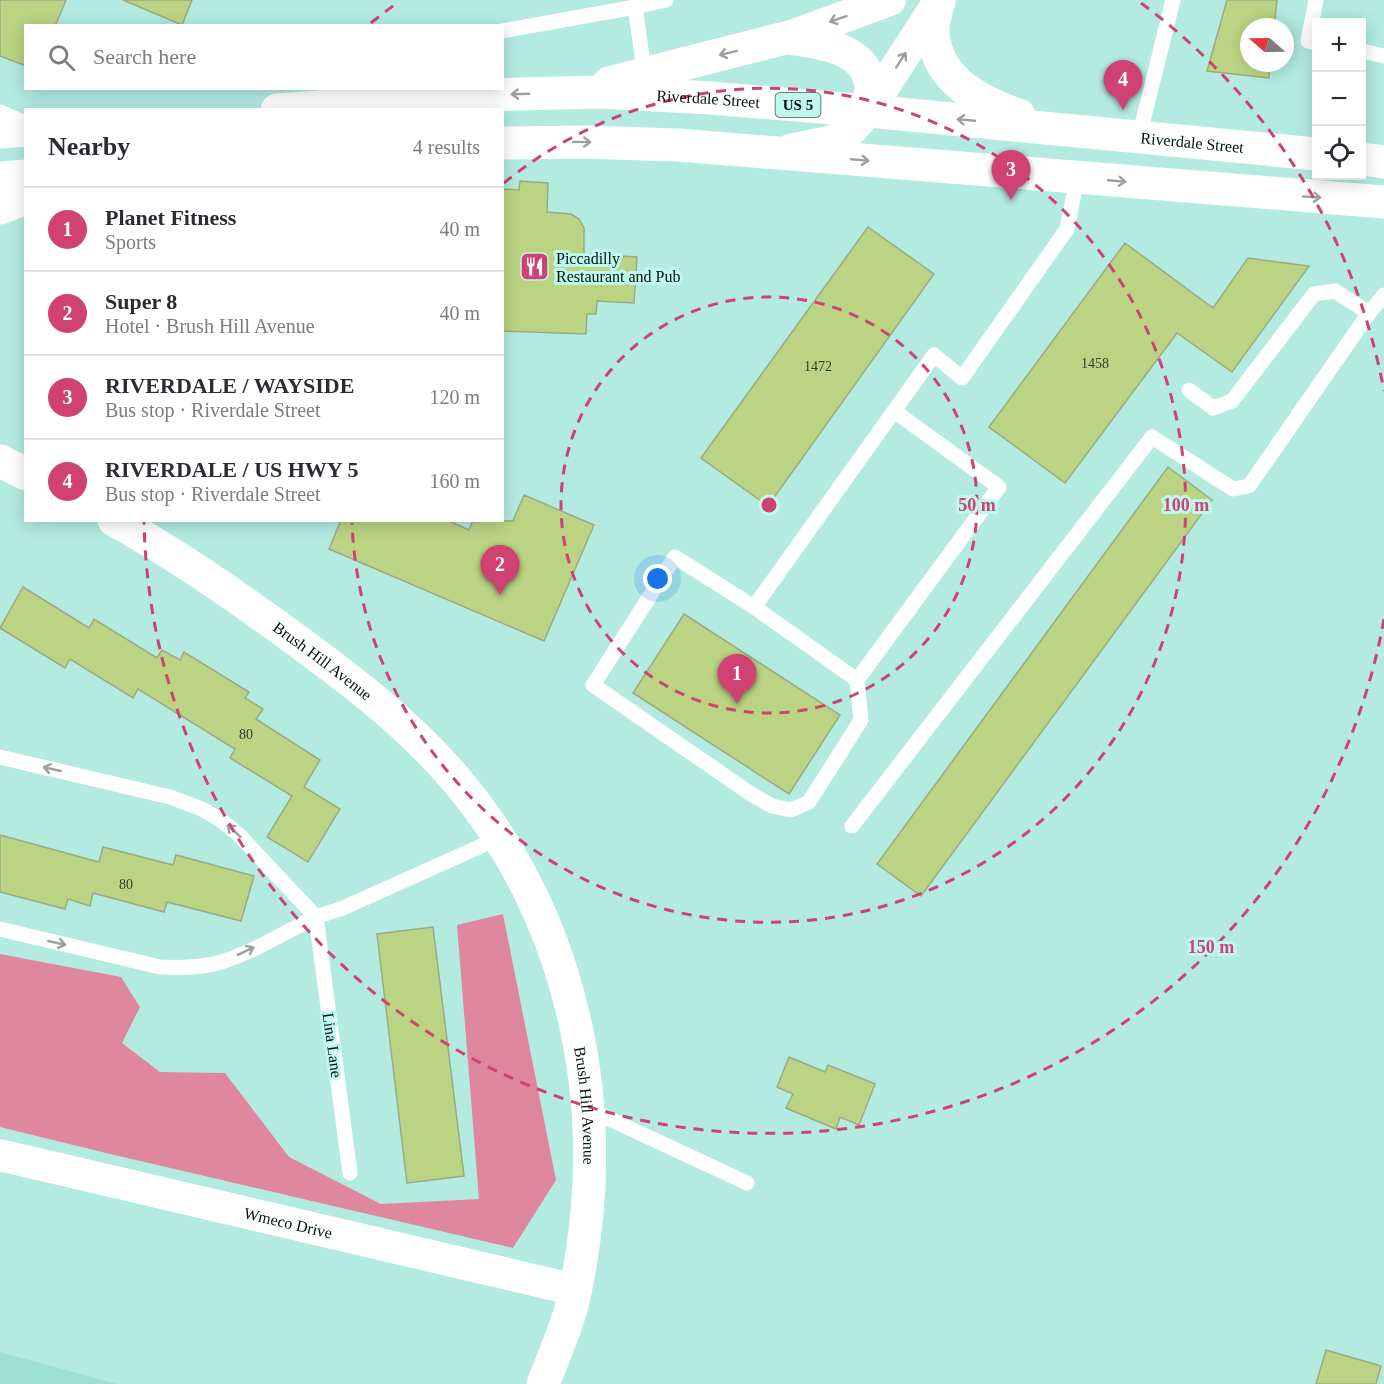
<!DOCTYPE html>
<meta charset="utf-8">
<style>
body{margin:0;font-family:Georgia,serif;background:#f7f7f7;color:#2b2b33}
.controls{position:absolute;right:18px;top:18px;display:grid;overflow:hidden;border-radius:0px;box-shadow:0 3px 15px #0003}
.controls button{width:54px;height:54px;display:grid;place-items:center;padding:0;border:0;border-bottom:2px solid #e1e1e2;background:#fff;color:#2b2b33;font:30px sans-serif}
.compass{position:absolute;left:1240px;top:18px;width:54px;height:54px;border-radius:50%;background:#fff;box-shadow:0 3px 15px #0003;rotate:290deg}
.you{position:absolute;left:658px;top:579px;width:21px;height:21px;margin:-15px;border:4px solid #fff;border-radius:50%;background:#1a73e8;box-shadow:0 0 0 9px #1a73e833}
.badge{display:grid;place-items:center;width:39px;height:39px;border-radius:50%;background:#cf4273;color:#fff;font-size:20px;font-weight:700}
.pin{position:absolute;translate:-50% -50px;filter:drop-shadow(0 2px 3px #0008)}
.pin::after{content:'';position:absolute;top:32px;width:21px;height:18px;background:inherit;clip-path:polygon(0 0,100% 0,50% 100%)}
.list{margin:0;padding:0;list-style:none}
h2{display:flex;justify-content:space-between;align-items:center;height:78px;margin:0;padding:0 24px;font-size:26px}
h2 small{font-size:20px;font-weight:400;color:#7c7c81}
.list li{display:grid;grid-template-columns:39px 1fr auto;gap:18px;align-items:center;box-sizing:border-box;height:84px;padding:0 24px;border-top:2px solid #e1e1e2}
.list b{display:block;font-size:22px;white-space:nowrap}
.list p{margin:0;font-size:20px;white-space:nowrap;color:#7c7c81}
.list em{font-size:20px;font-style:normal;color:#7c7c81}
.icon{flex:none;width:33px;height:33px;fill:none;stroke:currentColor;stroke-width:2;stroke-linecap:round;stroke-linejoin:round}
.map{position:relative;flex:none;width:1384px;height:1384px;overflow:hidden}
.search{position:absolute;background:#fff;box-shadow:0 3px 15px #0003;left:24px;top:24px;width:480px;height:66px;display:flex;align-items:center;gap:15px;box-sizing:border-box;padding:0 21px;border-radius:0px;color:#7c7c81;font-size:22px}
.panel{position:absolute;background:#fff;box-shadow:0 3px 15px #0003;left:24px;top:108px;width:480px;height:414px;border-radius:0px}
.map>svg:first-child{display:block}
.built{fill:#9ee0d5}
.forest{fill:#df879e}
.building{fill:#bad483;stroke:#9caa82;stroke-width:1.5}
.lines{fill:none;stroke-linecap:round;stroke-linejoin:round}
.lane{stroke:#fff;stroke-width:15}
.street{stroke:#fff;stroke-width:32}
.secondary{stroke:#fff;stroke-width:33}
.primary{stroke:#fff;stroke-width:33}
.oneway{stroke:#99a09f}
.ring{fill:none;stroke:#cf4273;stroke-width:3;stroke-dasharray:10 8}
.labels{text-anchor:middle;stroke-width:6;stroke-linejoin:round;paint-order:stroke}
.number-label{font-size:14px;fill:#2e422c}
.shield{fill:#c0f8ee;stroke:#3a5752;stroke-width:1.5}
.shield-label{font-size:15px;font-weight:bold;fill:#00120f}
.street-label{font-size:16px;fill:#00120f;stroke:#c0f8ee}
.poi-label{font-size:16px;fill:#00120f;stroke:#c0f8ee;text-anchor:start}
.centre{fill:#cf4273;stroke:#c0f8ee;stroke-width:3}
.ring-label{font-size:18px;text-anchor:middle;font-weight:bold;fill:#cf4273;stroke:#c0f8ee;stroke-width:6;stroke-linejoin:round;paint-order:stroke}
</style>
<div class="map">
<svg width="1384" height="1384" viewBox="0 0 1384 1384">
<rect width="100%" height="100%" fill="#b3ebe1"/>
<polygon class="built" points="0,1352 117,1384 0,1384"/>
<polygon class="forest" points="503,914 556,1180 513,1248 106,1153 0,1127 0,954 121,977 140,1007 122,1043 160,1072 225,1073 289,1157 381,1204 479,1199 457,925"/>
<g class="building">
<polygon points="0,0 66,0 55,26 26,26 26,66 0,56"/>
<polygon points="123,0 192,0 182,25"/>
<polygon points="1227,0 1277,0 1274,27 1249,27 1249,63 1270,63 1269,78 1207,71"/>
<polygon points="520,181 548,183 547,212 571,214 579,219 584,228 584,254 637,257 634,303 597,301 596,314 587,314 586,334 502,331 502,189 519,190"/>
<polygon points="868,227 934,274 768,506 701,458"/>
<polygon points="1125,243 1213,308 1248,258 1309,266 1232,372 1177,333 1065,483 989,427"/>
<polygon points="1168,467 1212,500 921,896 877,864"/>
<polygon points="524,495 594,525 544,641 329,549 341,520 447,520 469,530 473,520 513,521"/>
<polygon points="23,587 89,628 94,619 157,658 162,650 180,660 184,652 249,692 245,698 263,709 256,719 320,760 304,787 340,809 308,862 267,837 292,796 230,758 235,749 138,689 133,698 70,659 65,668 0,628"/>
<polygon points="684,614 840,715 789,794 633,693"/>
<polygon points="0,835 99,862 103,847 173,865 176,855 254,876 241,921 167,902 164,912 93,893 90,906 68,899 65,909 0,892"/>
<polygon points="433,927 464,1176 407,1183 377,934"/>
<polygon points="789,1057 825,1072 828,1065 875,1084 859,1125 840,1117 836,1129 786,1108 793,1094 777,1087"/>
<polygon points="1326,1350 1381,1366 1376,1384 1316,1384"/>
</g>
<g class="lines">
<g class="lane">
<polyline points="1316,0 1308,41 1316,43"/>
<polyline points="502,31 635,7"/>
<polyline points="1362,51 1384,56"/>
<polyline points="645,77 635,7 666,0"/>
<polyline points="0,112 23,122"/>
<polyline points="1139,137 1173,0"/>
<polyline points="1189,390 1213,408 1232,401 1314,294 1335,291 1369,313 1384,295"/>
<polyline points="894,411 999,487 857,680 861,720 809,802 791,810 772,806 751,794 593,685 675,557 754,607 934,355 962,378 1067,229 1077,178"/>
<polyline points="754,607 857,680"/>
<path d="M 0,757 L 170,797 L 202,809 L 221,820 L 239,835 L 316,917 C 285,932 254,952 221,962 C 202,968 180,968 160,967 L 0,929"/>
<polyline points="852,826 1152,437 1233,489 1249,486 1369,313"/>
<polyline points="588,1109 747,1183"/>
<polyline points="350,1173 316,917 343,908 499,838"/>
</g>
<g class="street">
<path d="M 785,38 C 814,42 864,46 870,83 C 871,92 869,101 868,111"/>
<polyline points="786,38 890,0"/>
<polyline points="790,150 833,141 843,136 853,128 868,111 940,0"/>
<path id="s1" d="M 0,1155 L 576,1290"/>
</g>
<g class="secondary">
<polyline points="0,208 26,198"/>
<polyline points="0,461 26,474"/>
<path id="s2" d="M 114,520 C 172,552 224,588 277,626 C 340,672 402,717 453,776 C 574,917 613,1107 576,1287 C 570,1320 555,1353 543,1384"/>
</g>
<g class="primary">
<path d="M 939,1 C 937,10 933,20 933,29 C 934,68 960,90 993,105 C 1001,108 1010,113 1019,115"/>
<polyline points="609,83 785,38"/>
<path id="s3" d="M 277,110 L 478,95 L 601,92 L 710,98 L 868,111 L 1316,154"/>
<polyline points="0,132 26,130"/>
<polyline points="502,143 584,142 678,145 1384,202"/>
<polyline points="1362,159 1384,162"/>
<polyline points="0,178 26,176"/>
</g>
</g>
<defs><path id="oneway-shaft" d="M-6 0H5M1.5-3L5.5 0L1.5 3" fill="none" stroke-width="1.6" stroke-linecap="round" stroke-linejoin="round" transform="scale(1.5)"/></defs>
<g class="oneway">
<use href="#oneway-shaft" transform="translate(838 19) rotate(161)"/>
<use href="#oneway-shaft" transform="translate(728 53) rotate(166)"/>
<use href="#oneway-shaft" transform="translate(901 60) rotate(-57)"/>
<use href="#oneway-shaft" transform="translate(520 94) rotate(178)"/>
<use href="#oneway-shaft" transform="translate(966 120) rotate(-175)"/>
<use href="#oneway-shaft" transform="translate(582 142) rotate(1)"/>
<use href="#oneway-shaft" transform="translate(860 160) rotate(5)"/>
<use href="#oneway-shaft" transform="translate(1117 181) rotate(5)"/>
<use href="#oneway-shaft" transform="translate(1312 197) rotate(4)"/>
<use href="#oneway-shaft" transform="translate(52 769) rotate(-167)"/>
<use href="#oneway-shaft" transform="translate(234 831) rotate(-138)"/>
<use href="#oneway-shaft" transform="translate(57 943) rotate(13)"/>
<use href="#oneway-shaft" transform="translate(246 951) rotate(-26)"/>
</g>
<g class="ring">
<circle cx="769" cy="505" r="208"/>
<path d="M504 183A417 417 0 1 1 352 523"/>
<path d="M1384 619A625 625 0 0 1 144 521M371 23A625 625 0 0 1 397 3M1141 3A625 625 0 0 1 1384 391"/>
</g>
<defs>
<symbol id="restaurant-square" viewBox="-11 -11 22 22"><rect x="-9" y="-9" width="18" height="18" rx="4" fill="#cf4273" stroke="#c0f8ee"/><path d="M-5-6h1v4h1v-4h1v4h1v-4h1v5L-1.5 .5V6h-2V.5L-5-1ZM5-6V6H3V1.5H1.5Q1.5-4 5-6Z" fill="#fff"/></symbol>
</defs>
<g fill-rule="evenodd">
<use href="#restaurant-square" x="518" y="250" width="33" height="33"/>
</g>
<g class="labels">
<g class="number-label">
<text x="1095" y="368">1458</text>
<text x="818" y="371">1472</text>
<text x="246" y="739">80</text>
<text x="126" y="889">80</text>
</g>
<rect class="shield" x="775.5" y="93" width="45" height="24" rx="4.5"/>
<g class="shield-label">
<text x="798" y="110">US 5</text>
</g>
<g class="street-label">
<text dy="6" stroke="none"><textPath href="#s3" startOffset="432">Riverdale Street</textPath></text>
<text dy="6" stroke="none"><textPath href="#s3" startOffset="918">Riverdale Street</textPath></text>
<text dy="6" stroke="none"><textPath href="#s2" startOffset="252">Brush Hill Avenue</textPath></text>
<text transform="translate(333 1045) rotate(82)" y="6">Lina Lane</text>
<text dy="6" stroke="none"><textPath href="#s2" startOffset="788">Brush Hill Avenue</textPath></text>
<text dy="6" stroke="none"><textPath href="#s1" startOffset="296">Wmeco Drive</textPath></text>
</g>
<g class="poi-label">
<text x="556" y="264">Piccadilly<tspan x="556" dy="18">Restaurant and Pub</tspan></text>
</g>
</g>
<circle cx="769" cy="505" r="9" class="centre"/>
<g class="ring-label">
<text x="977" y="511">50 m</text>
<text x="1186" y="511">100 m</text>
<text x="1211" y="953">150 m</text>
</g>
</svg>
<div class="controls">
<button>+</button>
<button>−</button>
<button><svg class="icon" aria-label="locate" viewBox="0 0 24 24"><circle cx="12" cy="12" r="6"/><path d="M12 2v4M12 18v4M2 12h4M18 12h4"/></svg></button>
</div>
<svg class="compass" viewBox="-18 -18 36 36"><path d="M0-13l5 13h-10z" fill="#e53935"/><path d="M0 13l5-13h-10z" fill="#7c7c81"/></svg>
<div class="you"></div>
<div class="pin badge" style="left:737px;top:704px">1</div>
<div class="pin badge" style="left:500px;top:595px">2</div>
<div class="pin badge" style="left:1011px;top:200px">3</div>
<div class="pin badge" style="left:1123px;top:110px">4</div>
<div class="search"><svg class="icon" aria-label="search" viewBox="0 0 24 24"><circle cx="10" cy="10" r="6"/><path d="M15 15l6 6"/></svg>Search here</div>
<section class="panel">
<h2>Nearby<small>4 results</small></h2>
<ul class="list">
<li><span class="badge">1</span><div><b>Planet Fitness</b><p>Sports</p></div><em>40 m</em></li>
<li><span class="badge">2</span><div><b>Super 8</b><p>Hotel · Brush Hill Avenue</p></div><em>40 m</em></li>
<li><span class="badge">3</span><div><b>RIVERDALE / WAYSIDE</b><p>Bus stop · Riverdale Street</p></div><em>120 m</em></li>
<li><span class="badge">4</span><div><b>RIVERDALE / US HWY 5</b><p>Bus stop · Riverdale Street</p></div><em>160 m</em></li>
</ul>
</section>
</div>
